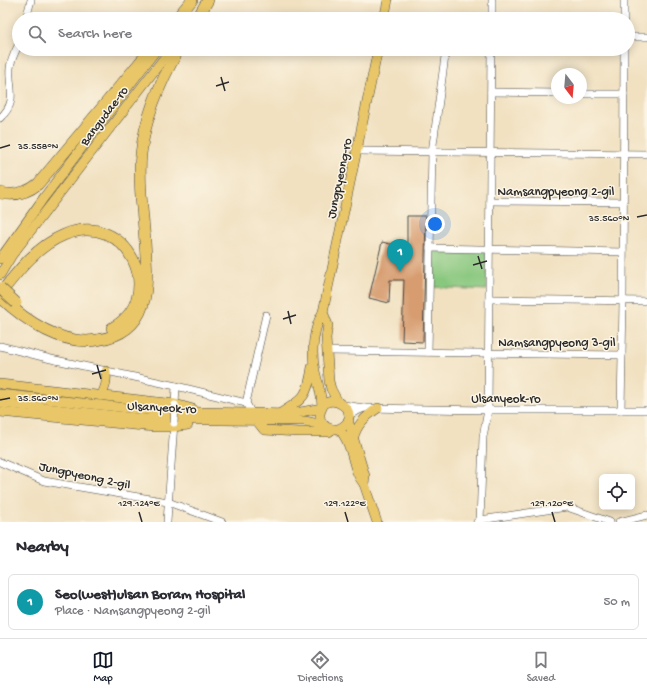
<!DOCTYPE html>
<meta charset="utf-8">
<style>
body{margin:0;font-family:"Gochi Hand",sans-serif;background:#f2f2f3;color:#2b2b33}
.controls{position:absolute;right:12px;bottom:12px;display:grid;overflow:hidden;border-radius:6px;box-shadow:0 2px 10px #0003}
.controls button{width:36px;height:36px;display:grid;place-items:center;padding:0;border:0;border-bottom:1px solid #e1e1e2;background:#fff;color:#2b2b33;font:20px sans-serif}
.compass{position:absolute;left:551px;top:68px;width:36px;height:36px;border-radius:50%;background:#fff;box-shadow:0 2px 10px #0003;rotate:164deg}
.you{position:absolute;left:435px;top:224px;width:14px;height:14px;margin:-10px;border:3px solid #fff;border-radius:50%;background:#1a73e8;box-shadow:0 0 0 6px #1a73e833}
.badge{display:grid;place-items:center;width:26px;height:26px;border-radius:50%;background:#111827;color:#fff;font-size:13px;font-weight:700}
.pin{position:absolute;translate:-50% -33px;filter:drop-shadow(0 1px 2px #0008)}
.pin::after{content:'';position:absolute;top:21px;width:14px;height:12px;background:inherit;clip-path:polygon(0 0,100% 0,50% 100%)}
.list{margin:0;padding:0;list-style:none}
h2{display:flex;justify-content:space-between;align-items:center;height:52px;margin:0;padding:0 16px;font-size:17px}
h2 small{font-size:13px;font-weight:400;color:#7c7c81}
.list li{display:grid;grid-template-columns:26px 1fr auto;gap:12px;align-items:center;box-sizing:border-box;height:56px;margin:0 8px 8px;padding:0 8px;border:1px solid #e1e1e2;border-radius:6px}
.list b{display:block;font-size:15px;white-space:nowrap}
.list p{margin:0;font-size:13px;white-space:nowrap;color:#7c7c81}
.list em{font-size:13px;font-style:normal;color:#7c7c81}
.icon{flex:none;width:22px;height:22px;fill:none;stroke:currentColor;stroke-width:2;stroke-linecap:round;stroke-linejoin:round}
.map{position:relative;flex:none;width:647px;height:522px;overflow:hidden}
.search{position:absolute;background:#fff;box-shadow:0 2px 10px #0003;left:12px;right:12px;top:12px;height:44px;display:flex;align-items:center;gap:10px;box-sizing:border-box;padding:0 14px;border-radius:22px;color:#7c7c81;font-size:15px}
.sheet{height:116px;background:#fff}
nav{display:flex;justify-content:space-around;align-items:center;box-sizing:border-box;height:56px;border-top:1px solid #e1e1e2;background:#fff;font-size:11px;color:#7c7c81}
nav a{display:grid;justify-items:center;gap:2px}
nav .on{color:#111827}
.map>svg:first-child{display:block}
.green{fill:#88c77e;stroke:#5a7954}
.building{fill:#d79c70}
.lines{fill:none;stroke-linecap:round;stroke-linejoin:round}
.minor-casing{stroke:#494642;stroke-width:8}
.major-casing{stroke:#494642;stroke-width:10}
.highway-casing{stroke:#494642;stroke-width:12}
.minor{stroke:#fff;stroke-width:7}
.major{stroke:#e9c769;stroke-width:9}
.highway{stroke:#e9c769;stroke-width:11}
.minor-bridge-casing{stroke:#494642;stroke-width:8;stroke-linecap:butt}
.highway-bridge-casing{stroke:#494642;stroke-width:12;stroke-linecap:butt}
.minor-bridge{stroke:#fff;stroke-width:7}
.highway-bridge{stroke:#e9c769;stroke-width:11}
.ticks{fill:none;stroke:#2b2b2b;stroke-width:1.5}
.labels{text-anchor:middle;stroke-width:3;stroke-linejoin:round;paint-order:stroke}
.street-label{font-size:13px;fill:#2b2b2b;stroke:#fcf5e5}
.ticks-label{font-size:10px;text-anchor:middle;fill:#2b2b2b;stroke:#fcf5e5;stroke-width:3;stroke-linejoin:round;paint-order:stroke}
</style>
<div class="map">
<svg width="647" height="522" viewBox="0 0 647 522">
<rect width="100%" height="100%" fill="#fcf5e5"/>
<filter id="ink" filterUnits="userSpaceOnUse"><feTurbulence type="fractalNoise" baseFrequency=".025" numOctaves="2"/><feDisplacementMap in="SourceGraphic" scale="8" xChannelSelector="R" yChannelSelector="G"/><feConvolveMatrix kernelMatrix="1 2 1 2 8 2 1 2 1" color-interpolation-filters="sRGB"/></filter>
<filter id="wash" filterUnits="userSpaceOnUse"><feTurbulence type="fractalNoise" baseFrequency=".012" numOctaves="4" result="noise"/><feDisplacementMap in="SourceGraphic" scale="16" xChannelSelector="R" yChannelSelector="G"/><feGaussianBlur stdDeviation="0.9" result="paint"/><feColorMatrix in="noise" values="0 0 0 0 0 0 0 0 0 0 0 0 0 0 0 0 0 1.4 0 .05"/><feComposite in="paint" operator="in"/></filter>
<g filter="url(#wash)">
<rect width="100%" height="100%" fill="#f1e1c1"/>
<polygon class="green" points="432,251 487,251 487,290 431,287"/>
<g id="blocks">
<polygon class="building" points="407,216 426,216 423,342 402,341 404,280 390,280 389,303 369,298 382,242 407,248"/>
</g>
</g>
<g filter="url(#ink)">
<use href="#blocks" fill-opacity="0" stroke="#494642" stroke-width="1"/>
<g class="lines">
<defs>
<g id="minor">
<polyline points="26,19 31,0"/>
<polyline points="492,19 492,0"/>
<polyline points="624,19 624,0"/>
<polyline points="628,37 647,37"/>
<polyline points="491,92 557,93"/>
<polyline points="581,94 624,94"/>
<path d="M 0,118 C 19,101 8,88 10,68 C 11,59 15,52 19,44"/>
<polyline points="358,151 647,154"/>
<polyline points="490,201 623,202"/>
<polyline points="430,248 623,252"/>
<polyline points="489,299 647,301"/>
<polyline points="0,346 51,359 176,386 246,403 252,414"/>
<polyline points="328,351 622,355 623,301 624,49"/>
<polyline points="428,352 432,152 446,49"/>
<polyline points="246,403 266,315"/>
<polyline points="175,405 176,386"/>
<polyline points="344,405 364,408 348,415"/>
<polyline points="364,408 488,410 647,410"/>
<polyline points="621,410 622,355"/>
<polyline points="0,462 44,481 168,502 222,522"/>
<polyline points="167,522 174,423"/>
<polyline points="477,522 480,520 567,507 610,522"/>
<polyline points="480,522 483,437 488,410 491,49"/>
<polyline points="619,522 647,515"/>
</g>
<g id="major">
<polyline points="384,19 388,0"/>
<polyline points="0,259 45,196 157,49"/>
<polyline points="0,275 12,255 171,49"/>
<polyline points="323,312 378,49"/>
<polyline points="0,384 175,404 193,409"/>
<path d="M 0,394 L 155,411 L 290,414 L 322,408 C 322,395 318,384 315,371 C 311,352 313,329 323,312 L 328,325 L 326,338 L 329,381 L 331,389 L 338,402"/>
<path d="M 101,396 C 106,387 107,381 106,371"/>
<polyline points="0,403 145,419 305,421 323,425"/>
<polyline points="0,412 154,427 173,427 188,425"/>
<path d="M 279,414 C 304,399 308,396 312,367"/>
<polyline points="256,420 264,430 299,432 329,432 333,429"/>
<path d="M 338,429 C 370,415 324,384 320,414 C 319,421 325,428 332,429 C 333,429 337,429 338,429 C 340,430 343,434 344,436 C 354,451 352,470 364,484 L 365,476 L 348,420"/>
<path d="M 353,440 C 356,425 366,416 378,408"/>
<polyline points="364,484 377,522"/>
</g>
<g id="highway">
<polyline points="176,19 192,0"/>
<polyline points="197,19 208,0"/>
<path d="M 0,193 C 14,196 27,193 38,184 L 151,49"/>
<path d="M 0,294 C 18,271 37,246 64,235 C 127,208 169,297 112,328"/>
<path d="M 0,297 C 25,320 61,346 97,340 C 153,332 148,284 145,242 C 143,213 138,183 141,154 C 145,116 160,82 179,49"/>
</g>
</defs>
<use href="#minor" class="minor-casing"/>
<use href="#major" class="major-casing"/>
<use href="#highway" class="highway-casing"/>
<use href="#minor" class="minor"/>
<use href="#major" class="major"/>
<use href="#highway" class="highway"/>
<defs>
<polyline id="minor-bridge" points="174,423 175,405"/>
<polyline id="highway-bridge" points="0,288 16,303"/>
</defs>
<use href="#minor-bridge" class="minor-bridge-casing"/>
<use href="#highway-bridge" class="highway-bridge-casing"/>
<use href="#minor-bridge" class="minor-bridge"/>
<use href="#highway-bridge" class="highway-bridge"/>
</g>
</g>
<path class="ticks" d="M 221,77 L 225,91M 216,86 L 229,82M 0,148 L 10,145M 637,217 L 647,215M 478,256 L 482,269M 473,265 L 487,261M 288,311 L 291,324M 283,319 L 296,315M 97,365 L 101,379M 92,374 L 106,370M 0,400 L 10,398M 139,512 L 142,522M 345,512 L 348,522M 552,512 L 555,522"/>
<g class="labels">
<g class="street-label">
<text transform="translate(103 115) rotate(-53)" y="5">Bangudae-ro</text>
<text transform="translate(338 178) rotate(-78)" y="5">Jungpyeong-ro</text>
<text x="556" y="195">Namsangpyeong 2-gil</text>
<text x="557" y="346">Namsangpyeong 3-gil</text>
<text x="506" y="402">Ulsanyeok-ro</text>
<text transform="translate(162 406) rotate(3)" y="5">Ulsanyeok-ro</text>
<text transform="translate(85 474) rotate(12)" y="5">Jungpyeong 2-gil</text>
</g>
</g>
<g class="ticks-label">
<text x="38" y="149">35.558°N</text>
<text x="609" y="221">35.560°N</text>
<text x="38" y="401">35.560°N</text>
<text x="139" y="506">129.124°E</text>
<text x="345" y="506">129.122°E</text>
<text x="552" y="506">129.120°E</text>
</g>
</svg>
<div class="controls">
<button><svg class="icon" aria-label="locate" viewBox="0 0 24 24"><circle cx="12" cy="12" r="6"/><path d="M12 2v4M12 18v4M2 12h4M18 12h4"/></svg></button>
</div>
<svg class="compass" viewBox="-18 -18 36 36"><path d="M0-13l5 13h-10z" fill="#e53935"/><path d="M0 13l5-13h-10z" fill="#7c7c81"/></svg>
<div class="you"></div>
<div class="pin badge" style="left:400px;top:272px;background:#0f9aa8">1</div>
<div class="search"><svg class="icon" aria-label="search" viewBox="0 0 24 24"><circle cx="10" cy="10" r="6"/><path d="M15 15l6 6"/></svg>Search here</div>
</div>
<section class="sheet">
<h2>Nearby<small></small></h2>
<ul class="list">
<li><span class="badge" style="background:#0f9aa8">1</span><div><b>Seo(west)ulsan Boram Hospital</b><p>Place · Namsangpyeong 2-gil</p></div><em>50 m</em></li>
</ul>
</section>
<nav>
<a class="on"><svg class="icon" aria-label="map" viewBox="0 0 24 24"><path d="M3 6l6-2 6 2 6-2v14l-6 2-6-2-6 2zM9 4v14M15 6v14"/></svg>Map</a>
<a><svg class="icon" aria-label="directions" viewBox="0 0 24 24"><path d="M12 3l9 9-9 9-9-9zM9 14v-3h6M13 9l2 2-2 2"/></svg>Directions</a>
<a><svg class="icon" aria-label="saved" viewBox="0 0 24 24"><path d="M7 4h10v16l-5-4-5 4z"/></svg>Saved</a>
</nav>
